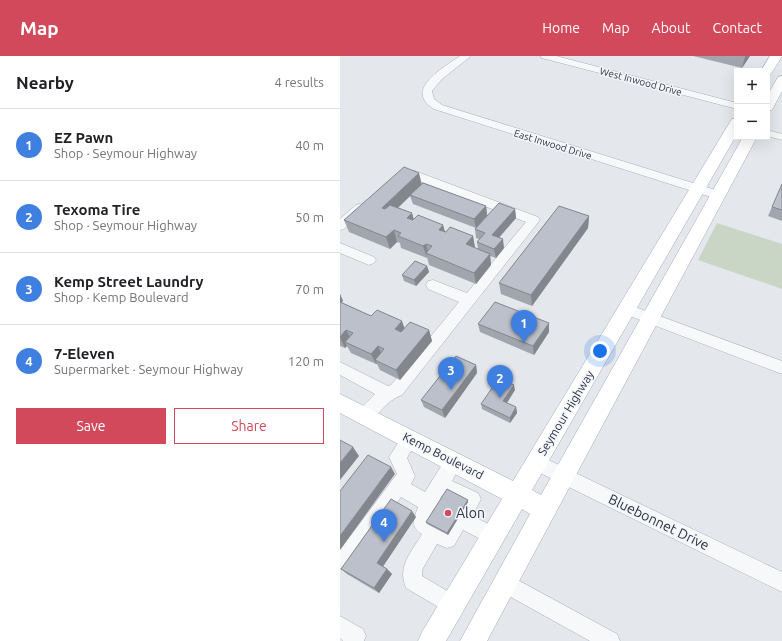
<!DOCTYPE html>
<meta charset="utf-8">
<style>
body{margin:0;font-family:Ubuntu,sans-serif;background:#f2f2f2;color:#202124}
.controls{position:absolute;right:12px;top:12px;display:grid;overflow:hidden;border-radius:0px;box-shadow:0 4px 16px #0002}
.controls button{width:36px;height:36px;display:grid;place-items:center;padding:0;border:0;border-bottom:1px solid #e0e0e0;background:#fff;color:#202124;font:20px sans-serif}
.you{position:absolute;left:260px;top:295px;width:14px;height:14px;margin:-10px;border:3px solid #fff;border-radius:50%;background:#1a73e8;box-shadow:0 0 0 6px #1a73e833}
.badge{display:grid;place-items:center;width:26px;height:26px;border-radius:50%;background:#d1495b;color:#fff;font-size:13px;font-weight:700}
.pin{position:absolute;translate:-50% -33px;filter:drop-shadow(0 1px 2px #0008)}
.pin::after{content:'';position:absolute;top:21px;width:14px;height:12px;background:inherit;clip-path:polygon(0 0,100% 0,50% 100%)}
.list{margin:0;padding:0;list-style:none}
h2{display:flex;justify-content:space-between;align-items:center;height:52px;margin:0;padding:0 16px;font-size:17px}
h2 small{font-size:13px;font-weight:400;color:#757577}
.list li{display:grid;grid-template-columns:26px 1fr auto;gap:12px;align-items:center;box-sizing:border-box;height:72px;padding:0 16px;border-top:1px solid #e0e0e0}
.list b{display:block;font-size:15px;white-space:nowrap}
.list p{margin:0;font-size:13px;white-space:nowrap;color:#757577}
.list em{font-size:13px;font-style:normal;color:#757577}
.actions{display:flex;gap:8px;padding:12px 16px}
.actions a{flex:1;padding:9px 0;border:1px solid #d1495b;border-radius:0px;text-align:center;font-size:14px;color:#d1495b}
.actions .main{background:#d1495b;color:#fff}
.map{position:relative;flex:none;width:442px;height:585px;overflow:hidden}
header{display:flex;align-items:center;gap:24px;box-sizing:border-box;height:56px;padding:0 20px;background:#d1495b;color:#fff}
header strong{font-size:19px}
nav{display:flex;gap:22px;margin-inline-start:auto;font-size:14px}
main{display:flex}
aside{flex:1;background:#fff}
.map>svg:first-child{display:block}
.green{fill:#c9d6c5}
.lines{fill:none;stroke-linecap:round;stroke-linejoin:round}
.minor-casing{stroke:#a9aeb7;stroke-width:1}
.major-casing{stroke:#a3abb8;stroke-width:1}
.minor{fill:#f7f8fa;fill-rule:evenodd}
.major{fill:#fff;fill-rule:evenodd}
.wall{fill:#a1a5ae;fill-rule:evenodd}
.shaded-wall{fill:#83868d}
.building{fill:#bbc0ca;stroke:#83868d}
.poi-dot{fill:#d1495b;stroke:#f4f6f9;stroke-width:1.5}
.labels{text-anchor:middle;stroke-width:3;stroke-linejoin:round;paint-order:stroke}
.far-street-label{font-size:10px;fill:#2b3445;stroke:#f4f6f9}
.street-label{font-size:12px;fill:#2b3445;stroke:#f4f6f9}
.near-poi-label{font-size:14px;fill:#2b3445;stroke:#f4f6f9;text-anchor:start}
.near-street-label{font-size:14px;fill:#2b3445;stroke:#f4f6f9}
</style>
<header>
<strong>Map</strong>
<nav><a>Home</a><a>Map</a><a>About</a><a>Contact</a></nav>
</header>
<main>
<aside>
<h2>Nearby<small>4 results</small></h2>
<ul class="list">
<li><span class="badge" style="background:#3f7fe0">1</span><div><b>EZ Pawn</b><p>Shop · Seymour Highway</p></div><em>40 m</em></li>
<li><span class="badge" style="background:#3f7fe0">2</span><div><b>Texoma Tire</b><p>Shop · Seymour Highway</p></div><em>50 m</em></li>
<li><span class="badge" style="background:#3f7fe0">3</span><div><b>Kemp Street Laundry</b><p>Shop · Kemp Boulevard</p></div><em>70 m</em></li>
<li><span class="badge" style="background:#3f7fe0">4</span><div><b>7-Eleven</b><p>Supermarket · Seymour Highway</p></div><em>120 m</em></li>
</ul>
<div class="actions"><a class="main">Save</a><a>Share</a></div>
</aside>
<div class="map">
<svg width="442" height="585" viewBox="0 0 442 585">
<rect width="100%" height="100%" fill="#e4e7ec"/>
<polygon class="green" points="377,167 442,188 442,233 358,204"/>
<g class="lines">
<defs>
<g id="minor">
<path d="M 120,0 L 131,0 L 102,23 L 92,35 L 94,43 L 102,49 L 382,136 L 384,139 L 382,142 L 374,142 L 94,53 C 63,34 103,12 120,0 Z"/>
<polygon points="200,0 216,0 397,47 397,53 202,2"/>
<polygon points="427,74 442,78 442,84 427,80"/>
<path d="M 75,115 L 198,161 L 200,164 L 62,339 C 44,345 39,362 24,367 L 18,365 L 16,360 L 18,355 L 35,338 L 0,319 L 0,306 L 48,330 L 51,329 L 119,246 L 88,233 L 86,229 L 88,225 L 93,224 L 127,237 L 186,166 L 74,123 L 61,125 L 55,121 L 57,118 Z"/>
<polygon points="20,148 24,149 26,152 24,155 4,173 0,174 0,163 16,149"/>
<polygon points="0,187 34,201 36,204 34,207 29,209 0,197"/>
<polygon points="287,248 442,305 442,318 282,257 280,253 282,249"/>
<path d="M 70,375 L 76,378 L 78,383 L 67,402 L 75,420 L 71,428 L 85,436 L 108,399 L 114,397 L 120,399 L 123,405 L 112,425 L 138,437 L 141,443 L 132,460 L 159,473 L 161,480 L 159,487 L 152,489 L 123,474 L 114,490 L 107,492 L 97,488 L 82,514 L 82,520 L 119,542 L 122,549 L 119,556 L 112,559 L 66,532 C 57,510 71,497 82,478 C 70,471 74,463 78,451 L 61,441 L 11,511 L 4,514 L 0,512 L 0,494 L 57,418 L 49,401 L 64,378 ZM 103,438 L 120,446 L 114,454 L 112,456 L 104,471 L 92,464 L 94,459 L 97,460 L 103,457 L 106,451 L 103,445 L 100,443 Z"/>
<polygon points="196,398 442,516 442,536 190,412 187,406 190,400"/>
<polygon points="165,517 277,578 280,585 250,585 158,534 155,527 158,520"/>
<polygon points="0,560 23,573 26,580 24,585 3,585 0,582"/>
</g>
<g id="major">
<polygon points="430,0 442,0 431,18 427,19 427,15 421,15"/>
<polygon points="442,20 442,35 432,54 427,55 427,40 438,21"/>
<polygon points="397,62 397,78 192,434 201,439 403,81 417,81 147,585 120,585 190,458 182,453 106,585 78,585 82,576 162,443 0,357 0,338 173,425 390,66 392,63"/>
</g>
</defs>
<use href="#minor" class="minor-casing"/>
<use href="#major" class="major-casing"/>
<use href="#minor" class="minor"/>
<use href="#major" class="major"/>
</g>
<g class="wall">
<polygon points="353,0 410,0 402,12"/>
<path d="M 82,128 L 146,150 L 147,159 L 175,153 L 176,162 L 159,182 L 164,192 L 156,202 L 150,200 L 151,209 L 136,228 L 89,209 L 87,201 L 87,202 L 61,192 L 60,187 L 57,186 L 50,193 L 9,176 L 4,164 ZM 70,140 L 73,148 L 136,172 L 135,173 L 136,182 L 139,183 L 137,186 L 138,193 L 135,192 L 133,180 L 105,176 L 103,169 L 74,164 L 72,157 L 58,152 Z"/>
<polygon points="442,128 442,165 428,160"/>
<polygon points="249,160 248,172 192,250 161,238 159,227"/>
<polygon points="87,210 89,216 76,230 64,225 62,219"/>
<polygon points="0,238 3,245 1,246 31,260 64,273 89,274 92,285 60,324 40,314 37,308 36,308 11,297 7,290 5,292 0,290"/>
<polygon points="138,268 209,276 194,299 140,276"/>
<polygon points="136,309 137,317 105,362 84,351 81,344"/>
<polygon points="175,334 167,347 176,351 177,357 170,367 142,353 141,348"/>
<polygon points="128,444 128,446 108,479 87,468 86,466"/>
<polygon points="76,461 43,510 47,513 52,518 39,537 7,518 1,513"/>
</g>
<g class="shaded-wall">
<polygon points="405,0 410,0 402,12 405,1"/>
<polygon points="79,117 82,129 70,139 70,140 45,164 42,152"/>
<polygon points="146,150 147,159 136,172 134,163"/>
<polygon points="175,153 176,162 153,188 152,179"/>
<polygon points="72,157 75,169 67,162"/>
<polygon points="249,160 248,172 192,250 191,239"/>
<polygon points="103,169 106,181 99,174"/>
<polygon points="54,174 57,186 50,193 46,181"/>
<polygon points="133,180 135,192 126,188"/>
<polygon points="163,183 164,192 156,202 154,193"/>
<polygon points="86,188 89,199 86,197 87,202 83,190"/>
<polygon points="150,198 151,209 136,228 134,217"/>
<polygon points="87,210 89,216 76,230 74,224"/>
<polygon points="0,238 3,245 0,248"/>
<polygon points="62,265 66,276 59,284 55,273"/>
<polygon points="209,267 209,276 194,299 193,290"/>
<polygon points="6,274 12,285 5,286 7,290 5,292 0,282 0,281"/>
<polygon points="89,274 92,285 60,324 56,314"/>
<polygon points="38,290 43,301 35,304 37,308 36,308 31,298"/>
<polygon points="136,309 137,317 105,362 102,354"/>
<polygon points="174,329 175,334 164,351 163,345"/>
<polygon points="176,351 177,357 170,367 170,362"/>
<polygon points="13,391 19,400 0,424 0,407"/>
<polygon points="51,411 55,418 0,494 0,480"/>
<polygon points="128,444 128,446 108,479 107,477"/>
<polygon points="72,455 76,461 42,512 37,507"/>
<polygon points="47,513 52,518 39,537 34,532"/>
</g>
<g class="building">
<polygon points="64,111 79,117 42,152 45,153 50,149 72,157 67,162 73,164 78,159 103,169 99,174 106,176 110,171 133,180 126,188 150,198 134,217 86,197 92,190 86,188 83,190 58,180 61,177 54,174 46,181 4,164"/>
<polygon points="83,127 146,150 134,163 70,139"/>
<polygon points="442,128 442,154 432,151"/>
<polygon points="159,147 175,153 152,179 163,183 154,193 137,186 145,177 135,173"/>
<polygon points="219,150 249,160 191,239 159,227"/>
<polygon points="75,205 87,210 74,224 62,219"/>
<polygon points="0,246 31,260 37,254 62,265 55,273 61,276 70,266 89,274 56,314 35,304 44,293 38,290 31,298 5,286 13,277 6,274 0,281"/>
<polygon points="155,246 209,267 193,290 138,268"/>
<polygon points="116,300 136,309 102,354 81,344"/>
<polygon points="159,322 174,329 163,345 176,351 170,362 141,348"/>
<polygon points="0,384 13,391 0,407"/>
<polygon points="28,399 51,411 0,480 0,435"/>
<polygon points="107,433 128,444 107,477 86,466"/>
<polygon points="51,443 72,455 37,507 47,513 34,532 1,513"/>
</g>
<circle class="poi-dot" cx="108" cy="457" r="4"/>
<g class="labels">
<g class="far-street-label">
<text transform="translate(301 25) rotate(15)" y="4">West Inwood Drive</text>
<text transform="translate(213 88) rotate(17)" y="4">East Inwood Drive</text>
</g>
<g class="street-label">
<text transform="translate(226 357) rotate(-59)" y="4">Seymour Highway</text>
<text transform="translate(103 400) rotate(27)" y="4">Kemp Boulevard</text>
</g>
<g class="near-poi-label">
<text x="116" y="462">Alon</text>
</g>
<g class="near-street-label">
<text transform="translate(319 466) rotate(26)" y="5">Bluebonnet Drive</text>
</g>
</g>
</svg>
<div class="controls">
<button>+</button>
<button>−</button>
</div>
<div class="you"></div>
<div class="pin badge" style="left:184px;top:287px;background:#3f7fe0">1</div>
<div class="pin badge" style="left:160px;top:342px;background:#3f7fe0">2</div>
<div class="pin badge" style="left:111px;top:334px;background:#3f7fe0">3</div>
<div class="pin badge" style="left:44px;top:486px;background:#3f7fe0">4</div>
</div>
</main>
